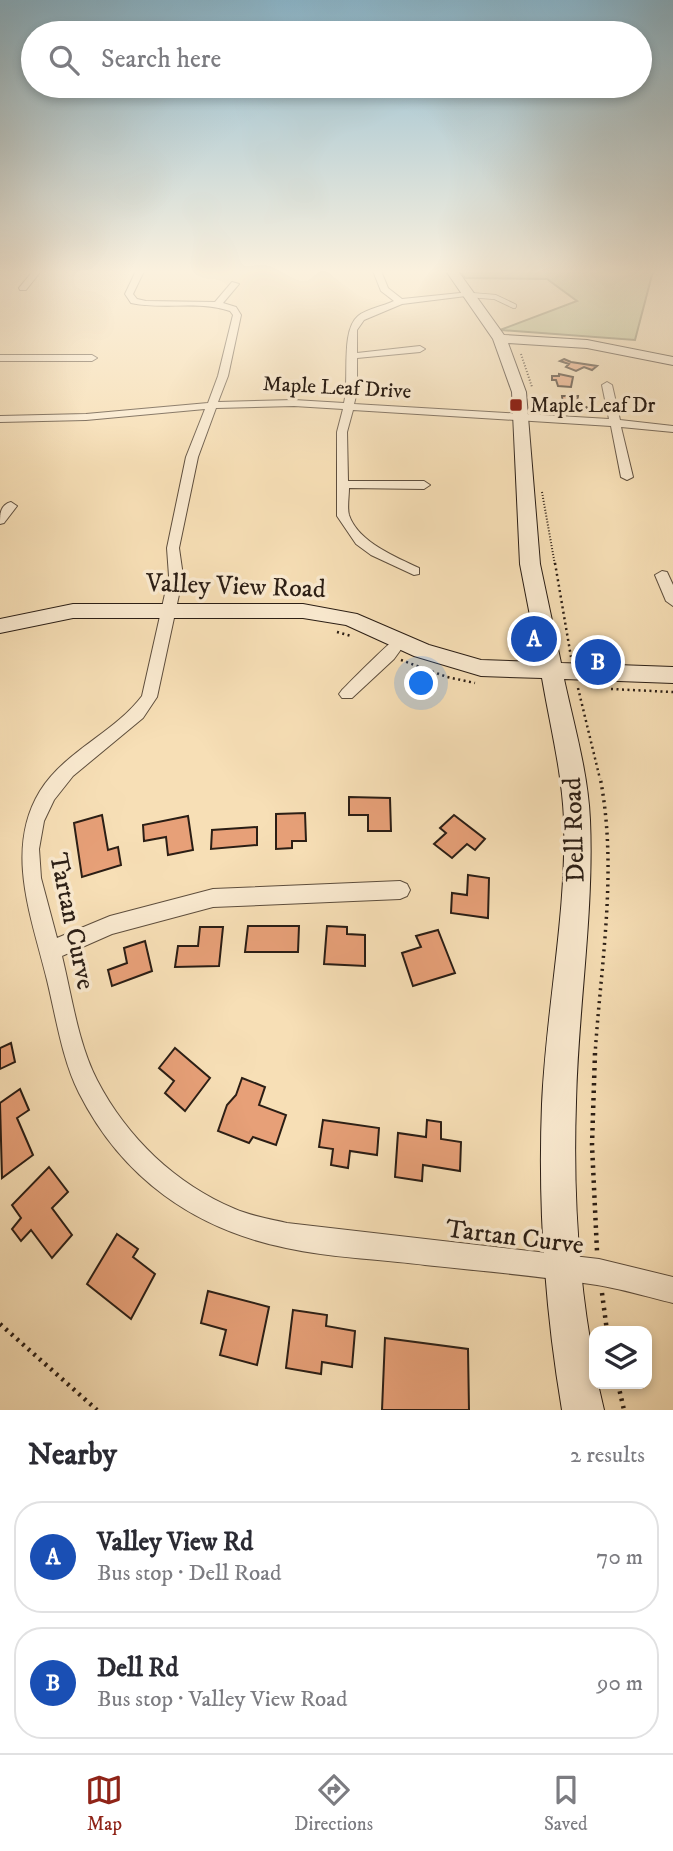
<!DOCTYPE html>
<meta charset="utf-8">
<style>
body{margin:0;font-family:"IM FELL DW Pica",serif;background:#f7f7f7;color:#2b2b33}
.controls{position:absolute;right:21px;bottom:21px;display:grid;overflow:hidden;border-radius:14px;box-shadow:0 4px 10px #0003}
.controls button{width:63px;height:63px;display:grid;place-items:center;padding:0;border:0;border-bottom:2px solid #e1e1e2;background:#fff;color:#2b2b33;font:35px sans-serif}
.you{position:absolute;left:422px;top:684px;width:24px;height:24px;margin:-18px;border:5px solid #fff;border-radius:50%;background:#1a73e8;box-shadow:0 0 0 10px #1a73e833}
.badge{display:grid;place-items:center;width:46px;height:46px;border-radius:50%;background:#8f2418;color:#fff;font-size:23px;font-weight:700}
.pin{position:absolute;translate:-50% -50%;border:4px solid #fff;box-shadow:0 2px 7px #0006}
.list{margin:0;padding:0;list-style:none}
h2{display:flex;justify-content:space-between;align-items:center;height:91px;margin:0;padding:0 28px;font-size:30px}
h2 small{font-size:23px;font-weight:400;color:#7c7c81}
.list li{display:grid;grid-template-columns:46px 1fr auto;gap:21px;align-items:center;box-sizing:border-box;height:112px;margin:0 14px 14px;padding:0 14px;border:2px solid #e1e1e2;border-radius:28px}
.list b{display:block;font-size:26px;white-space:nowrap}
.list p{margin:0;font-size:23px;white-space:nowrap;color:#7c7c81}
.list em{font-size:23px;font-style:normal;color:#7c7c81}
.icon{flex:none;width:38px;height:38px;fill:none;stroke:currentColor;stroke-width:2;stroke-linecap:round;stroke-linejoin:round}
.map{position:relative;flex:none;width:673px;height:1410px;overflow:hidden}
.search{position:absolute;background:#fff;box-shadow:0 4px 10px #0003;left:21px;right:21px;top:21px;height:77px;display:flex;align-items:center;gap:18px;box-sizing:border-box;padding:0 24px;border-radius:38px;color:#7c7c81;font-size:26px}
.sheet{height:343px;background:#fff}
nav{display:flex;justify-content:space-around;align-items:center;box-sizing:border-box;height:98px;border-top:2px solid #e1e1e2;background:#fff;font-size:19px;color:#7c7c81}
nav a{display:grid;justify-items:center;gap:4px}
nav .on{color:#8f2418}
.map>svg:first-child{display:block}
.green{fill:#bac290;stroke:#727052;stroke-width:2}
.building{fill:#e7a078;stroke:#2b1e15;stroke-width:2}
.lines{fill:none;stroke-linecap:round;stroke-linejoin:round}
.lane-casing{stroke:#5e4e3d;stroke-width:6}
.street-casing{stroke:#5e4e3d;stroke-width:2}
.secondary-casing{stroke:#2b1e15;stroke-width:2}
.path-far3{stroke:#2b1e15;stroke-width:2;stroke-dasharray:1 2;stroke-linecap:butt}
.path-far2{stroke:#2b1e15;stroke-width:2.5;stroke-dasharray:2 3.5;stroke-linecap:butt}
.path-far1{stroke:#2b1e15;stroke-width:3.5;stroke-dasharray:2 4.5;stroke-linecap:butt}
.path{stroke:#2b1e15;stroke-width:4.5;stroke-dasharray:2.5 5;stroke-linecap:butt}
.lane{stroke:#faead0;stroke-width:4.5}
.street{fill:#faead0;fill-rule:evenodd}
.secondary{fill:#faead0;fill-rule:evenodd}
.poi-dot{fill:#8f2418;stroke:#faead0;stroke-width:2.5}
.labels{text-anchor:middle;stroke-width:7;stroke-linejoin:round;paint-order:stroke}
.far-street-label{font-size:21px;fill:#2b1e15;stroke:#faead0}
.far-poi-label{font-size:21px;fill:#2b1e15;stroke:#faead0;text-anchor:start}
.street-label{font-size:26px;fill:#2b1e15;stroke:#faead0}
</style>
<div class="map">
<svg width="673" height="1410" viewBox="0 0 673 1410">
<rect width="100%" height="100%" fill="#f7dfb6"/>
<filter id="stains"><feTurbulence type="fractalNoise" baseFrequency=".00286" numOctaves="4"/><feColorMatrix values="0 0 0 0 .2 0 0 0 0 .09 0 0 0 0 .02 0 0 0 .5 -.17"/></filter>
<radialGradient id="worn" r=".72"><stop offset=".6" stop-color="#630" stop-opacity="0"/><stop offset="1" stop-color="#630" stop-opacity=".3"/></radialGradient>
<polygon class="green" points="460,271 653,271 635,340 500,330 577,301 547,279 465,278"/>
<g class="building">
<polygon points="564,359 571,362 597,366 592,370 584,367 576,371 566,367 569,364 560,361"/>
<polygon points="559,374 573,377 571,387 558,386 556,380 552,380 552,376 559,376"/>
<polygon points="562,396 578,396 577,402 588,408 579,410 563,406"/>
<polygon points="349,797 390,798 391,831 368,831 368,815 349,815"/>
<polygon points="305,813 306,841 292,841 292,848 276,849 276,814"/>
<polygon points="102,815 108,850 118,847 121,865 82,877 74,823"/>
<polygon points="454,815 485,839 475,850 467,844 452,858 434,844 446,833 440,828"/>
<polygon points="188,816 193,850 168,855 166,837 144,841 143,825"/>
<polygon points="257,827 257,845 211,849 212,830"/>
<polygon points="468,875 489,878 488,918 451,913 452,893 467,895"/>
<polygon points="248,926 299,926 298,952 245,952"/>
<polygon points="327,926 347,927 347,934 365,935 365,966 324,964"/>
<polygon points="200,927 223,927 219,966 175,967 178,946 198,946"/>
<polygon points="438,930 455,973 413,986 402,953 421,947 416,936"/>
<polygon points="145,941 152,971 112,986 108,970 127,963 124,948"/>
<polygon points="11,1043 15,1062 0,1069 0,1048"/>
<polygon points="175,1048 210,1078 185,1111 165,1093 174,1081 159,1068"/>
<polygon points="242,1078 265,1087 259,1105 286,1115 276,1145 253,1137 249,1143 218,1131 227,1105 236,1095"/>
<polygon points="20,1089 29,1110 17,1118 33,1155 2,1178 0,1103"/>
<polygon points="323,1120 379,1128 377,1155 350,1151 348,1168 331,1165 333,1149 319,1147"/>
<polygon points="427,1120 441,1122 441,1139 461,1142 460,1171 423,1165 422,1181 395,1177 398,1133 426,1137"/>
<polygon points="49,1167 68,1192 52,1208 72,1235 52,1258 31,1230 21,1241 12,1229 21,1218 12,1205"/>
<polygon points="117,1234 138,1249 133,1257 155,1274 131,1319 87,1284"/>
<polygon points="208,1291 269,1307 257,1365 220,1355 226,1330 201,1323"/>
<polygon points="293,1310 327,1315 326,1326 355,1331 352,1367 322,1362 321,1374 286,1368"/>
<polygon points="385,1338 468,1349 469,1410 382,1410"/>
</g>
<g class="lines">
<defs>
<polyline id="lane" points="470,295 495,297 514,306"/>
<g id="street">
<polygon points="33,271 41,271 26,290 20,290 19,288"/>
<path d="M 136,271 L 144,271 L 133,294 L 137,299 L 146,301 L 215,302 L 232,282 L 239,284 L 223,303 L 236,307 L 241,315 L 228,376 L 218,402 L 294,400 L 344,403 C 350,380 340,331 358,316 C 366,309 384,306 394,301 L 381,291 L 373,271 L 381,271 L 388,288 L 402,299 L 470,292 L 474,295 L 402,304 L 364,320 L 357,330 L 357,353 L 420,346 L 425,349 L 420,352 L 357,358 L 357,392 L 354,404 L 609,419 L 602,385 L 607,382 L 612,385 L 620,420 L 673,426 L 673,432 L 621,427 L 633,477 L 627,480 L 621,477 L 611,426 L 353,410 L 347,432 L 348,481 L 424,481 L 430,485 L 424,489 L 349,488 C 349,496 347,508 349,515 C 358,542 396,557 419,568 L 419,574 L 414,575 L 371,555 L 356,544 L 337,516 L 337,432 L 343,409 L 294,406 L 216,408 L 198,457 L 179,548 L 183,576 L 157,697 L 143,718 L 73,776 L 54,800 L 44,821 L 39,849 L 41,878 L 57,938 L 110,916 L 213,889 L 400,881 L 407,884 L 410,890 L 407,896 L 400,899 L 213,907 L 112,934 L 62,956 C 72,997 78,1043 97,1080 C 127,1138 176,1184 235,1209 C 251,1216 270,1219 287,1223 L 599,1259 L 673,1277 L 673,1303 C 648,1297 622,1289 597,1285 C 540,1276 482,1271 425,1265 C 379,1259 331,1258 286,1248 C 194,1229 122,1178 79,1093 C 62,1059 56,1017 47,980 C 32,918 4,850 40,791 C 65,751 114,733 142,696 L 169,576 L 167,548 L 186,457 L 205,409 L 86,420 L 0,422 L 0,416 L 86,414 L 208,403 L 218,376 L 233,315 L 230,311 C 198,300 164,310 131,303 L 125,294 Z"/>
<polygon points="0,355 92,355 97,358 92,361 0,361"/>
<path d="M 11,502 L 17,506 L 4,523 L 0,524 C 0,514 0,505 11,502 Z"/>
<polygon points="662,571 667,572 673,585 673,606 666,601 655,575"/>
<path d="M 400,636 L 407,641 L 394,659 L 352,698 L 342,698 L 339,694 L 342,690 C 351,681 393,638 400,636 Z"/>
</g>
<path id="secondary" d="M 446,271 L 458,271 L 504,335 L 587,340 L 673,357 L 673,365 L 587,348 L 508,343 L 526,392 L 540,564 L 561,663 L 673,667 L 673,683 L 564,679 C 574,725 588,773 590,820 C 594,914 578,1008 576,1102 C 573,1188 578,1278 594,1362 L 594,1384 L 598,1384 L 604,1410 L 562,1410 C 545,1309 538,1207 542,1104 C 546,1009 567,915 564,819 C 562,772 550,725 542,678 L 481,676 L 414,656 L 346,625 L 303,618 L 73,618 L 0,633 L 0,619 L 73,604 L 303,604 L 357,614 L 429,645 L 481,660 L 539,662 L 520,564 L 512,392 L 493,339 Z"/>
</defs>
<use href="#lane" class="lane-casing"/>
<use href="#street" class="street-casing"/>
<use href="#secondary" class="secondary-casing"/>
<g class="path-far3">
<polyline points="521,354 532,387"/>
<polyline points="542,492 555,565"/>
</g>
<g class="path-far2">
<polyline points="555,563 571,657"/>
<polyline points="337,632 351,636"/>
<polyline points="401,660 447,677 475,683"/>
<polyline points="578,688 600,779"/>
<polyline points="611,689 673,692"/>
</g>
<path class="path-far1" d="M 595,1055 C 601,962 618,869 600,777"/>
<g class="path">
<polyline points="595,1053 592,1145 597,1251"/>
<polyline points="602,1293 607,1331"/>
<polyline points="0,1324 97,1410"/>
<polyline points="618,1384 624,1410"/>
</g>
<use href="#lane" class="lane"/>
<use href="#street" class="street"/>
<use href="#secondary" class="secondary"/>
</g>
<linearGradient id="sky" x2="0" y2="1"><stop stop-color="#8ab8cf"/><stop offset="0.58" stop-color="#fbf1de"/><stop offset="1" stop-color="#fbf1de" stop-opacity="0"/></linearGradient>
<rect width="673" height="468" fill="url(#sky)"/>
<rect class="poi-dot" x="509" y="398" width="14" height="14" rx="3.5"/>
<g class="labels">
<g class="far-street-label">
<text transform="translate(337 387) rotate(3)" y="7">Maple Leaf Drive</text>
</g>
<g class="far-poi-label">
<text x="530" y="412">Maple Leaf Dr</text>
</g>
<g class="street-label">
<text transform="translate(236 585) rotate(2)" y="9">Valley View Road</text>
<text transform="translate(573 830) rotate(-92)" y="9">Dell Road</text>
<text transform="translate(73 921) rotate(78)" y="9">Tartan Curve</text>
<text transform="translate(515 1236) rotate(7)" y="9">Tartan Curve</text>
</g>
</g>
<rect width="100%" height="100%" filter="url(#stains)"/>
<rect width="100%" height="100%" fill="url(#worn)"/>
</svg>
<div class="controls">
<button><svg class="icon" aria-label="layers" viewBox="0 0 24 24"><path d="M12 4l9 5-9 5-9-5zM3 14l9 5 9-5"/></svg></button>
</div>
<div class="you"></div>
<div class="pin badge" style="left:534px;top:639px;background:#1a4fb4">A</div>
<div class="pin badge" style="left:598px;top:662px;background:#1a4fb4">B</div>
<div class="search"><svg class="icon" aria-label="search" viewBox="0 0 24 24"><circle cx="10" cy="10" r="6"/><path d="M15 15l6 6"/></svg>Search here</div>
</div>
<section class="sheet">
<h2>Nearby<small>2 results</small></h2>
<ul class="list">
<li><span class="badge" style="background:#1a4fb4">A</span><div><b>Valley View Rd</b><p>Bus stop · Dell Road</p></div><em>70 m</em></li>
<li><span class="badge" style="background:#1a4fb4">B</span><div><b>Dell Rd</b><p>Bus stop · Valley View Road</p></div><em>90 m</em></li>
</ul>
</section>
<nav>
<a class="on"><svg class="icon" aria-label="map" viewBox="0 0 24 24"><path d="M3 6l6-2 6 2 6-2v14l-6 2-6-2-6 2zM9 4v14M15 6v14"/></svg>Map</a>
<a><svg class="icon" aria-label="directions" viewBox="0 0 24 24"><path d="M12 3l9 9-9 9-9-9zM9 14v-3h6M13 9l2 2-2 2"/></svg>Directions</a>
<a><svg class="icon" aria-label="saved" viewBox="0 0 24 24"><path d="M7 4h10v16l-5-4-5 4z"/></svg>Saved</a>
</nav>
